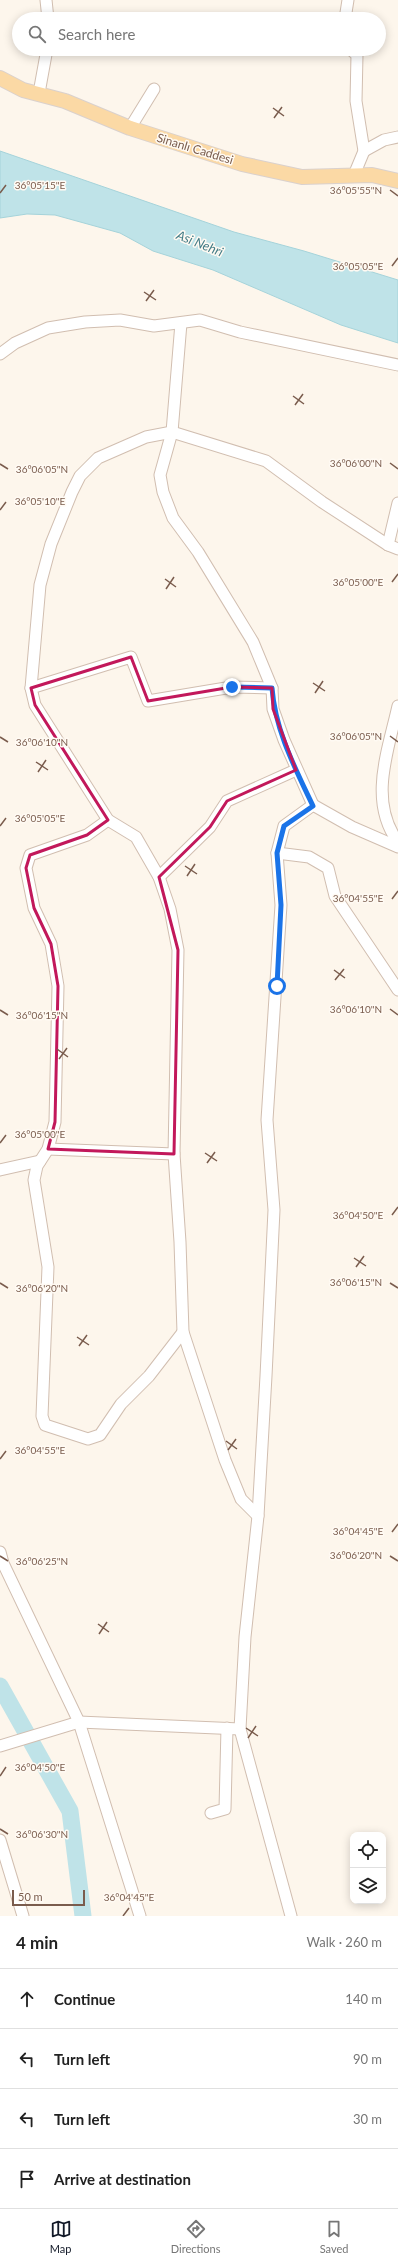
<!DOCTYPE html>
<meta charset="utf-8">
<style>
body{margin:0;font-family:Lato,sans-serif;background:#f6f6f6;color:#222}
.controls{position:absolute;right:12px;bottom:12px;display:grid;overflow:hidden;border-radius:8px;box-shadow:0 2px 10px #0003}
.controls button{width:36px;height:36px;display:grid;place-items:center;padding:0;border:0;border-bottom:1px solid #e0e0e0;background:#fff;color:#222;font:20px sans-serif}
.scale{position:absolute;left:12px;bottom:10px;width:73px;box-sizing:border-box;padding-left:4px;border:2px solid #7a5c4d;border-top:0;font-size:11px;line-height:14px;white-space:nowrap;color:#7a5c4d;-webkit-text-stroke:3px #fffaf3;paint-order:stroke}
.stop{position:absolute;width:12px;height:12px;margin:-9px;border:3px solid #1a73e8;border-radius:50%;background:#fff}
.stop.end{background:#1a73e8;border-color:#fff;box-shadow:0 1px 4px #0008}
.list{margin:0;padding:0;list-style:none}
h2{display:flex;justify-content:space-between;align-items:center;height:52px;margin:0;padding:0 16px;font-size:17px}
h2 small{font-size:13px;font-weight:400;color:#767676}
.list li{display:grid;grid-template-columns:26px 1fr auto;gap:12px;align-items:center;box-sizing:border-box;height:60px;padding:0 16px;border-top:1px solid #e0e0e0}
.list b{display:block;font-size:15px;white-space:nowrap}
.list em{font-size:13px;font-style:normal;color:#767676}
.icon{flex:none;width:22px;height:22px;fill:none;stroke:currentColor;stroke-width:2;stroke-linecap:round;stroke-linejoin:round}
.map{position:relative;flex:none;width:398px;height:1916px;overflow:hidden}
.search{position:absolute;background:#fff;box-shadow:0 2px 10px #0003;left:12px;right:12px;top:12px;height:44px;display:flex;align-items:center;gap:10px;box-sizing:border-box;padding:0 14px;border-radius:22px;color:#767676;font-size:15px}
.sheet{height:292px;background:#fff}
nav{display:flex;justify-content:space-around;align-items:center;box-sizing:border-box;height:56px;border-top:1px solid #e0e0e0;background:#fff;font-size:11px;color:#767676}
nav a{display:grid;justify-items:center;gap:2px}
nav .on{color:#111827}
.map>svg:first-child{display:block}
.water{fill:#bfe3e8;stroke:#a5d3da}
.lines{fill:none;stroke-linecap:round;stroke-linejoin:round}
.river{stroke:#bfe3e8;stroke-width:17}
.minor-casing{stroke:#d1beb0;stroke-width:13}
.major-casing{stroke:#dad1cd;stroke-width:16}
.minor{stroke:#fff;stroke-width:11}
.major{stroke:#fbd9a5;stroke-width:14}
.route{stroke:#1a73e8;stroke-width:5}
.marked{fill:none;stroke:#c2185b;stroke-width:3;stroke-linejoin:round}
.ticks{fill:none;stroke:#7a5c4d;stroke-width:1.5}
.labels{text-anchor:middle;stroke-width:3;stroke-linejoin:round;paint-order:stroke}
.street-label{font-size:12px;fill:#7a5c4d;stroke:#fffaf3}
.water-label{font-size:13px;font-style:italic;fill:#437c86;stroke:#fffaf3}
.ticks-label{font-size:10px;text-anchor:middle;fill:#7a5c4d;stroke:#fffaf3;stroke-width:3;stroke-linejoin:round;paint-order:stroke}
</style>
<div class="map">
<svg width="398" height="1916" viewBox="0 0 398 1916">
<rect width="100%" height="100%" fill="#fdf6ec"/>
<polygon class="water" points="0,151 234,232 304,251 398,280 398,343 341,325 213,270 153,251 120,233 55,215 27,214 0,218"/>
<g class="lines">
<polyline class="river" points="0,1686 70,1811 83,1916"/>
<defs>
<g id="minor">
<polyline points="46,0 48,19"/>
<polyline points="345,19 348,0"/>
<polyline points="350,49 357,55 356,101 364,151 354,175"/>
<polyline points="39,93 47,49"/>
<polyline points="130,128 154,89"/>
<polyline points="364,151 384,140 398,137"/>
<polyline points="181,323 172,432 160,475 163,492 173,518 198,552 253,642 272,688 273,709 284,740 313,805"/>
<polyline points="0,354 15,343 48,328 85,322 120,320 154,326 200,320 240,332 398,365"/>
<polyline points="388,545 398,503"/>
<polyline points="31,688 131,657 148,701 232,687 272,688"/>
<path d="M 398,706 C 388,751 368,801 398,842"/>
<polyline points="108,820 87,835 30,855 26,868 34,908 51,944 58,986 55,1122 48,1149 37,1166 34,1180 48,1267 42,1416 45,1425 88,1439 100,1435 121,1404 149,1376 183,1332"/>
<polyline points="277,853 309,857 328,868 335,896 398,990"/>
<polyline points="159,877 210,827 227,801 296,770"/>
<polyline points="48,1149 174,1154"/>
<polyline points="0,1170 40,1161"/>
<polyline points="258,1516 241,1499 225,1460 183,1332 180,1242 174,1154 178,950 170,909 159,877 136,837 108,820 35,705 31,688 40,585 51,544 72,492 80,476 98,458 146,437 172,432 266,461 322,502 388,545 398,549"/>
<polyline points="0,1552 3,1563 79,1722 140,1916"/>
<polyline points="0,1746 79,1722 240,1729"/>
<polyline points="211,1813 225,1809 227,1728"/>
<polyline points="0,1840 23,1916"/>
<polyline points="291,1916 240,1729 245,1637 258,1516 266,1376 274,1210 267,1120 281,905 277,853 284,826 313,805 352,827 398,847"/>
</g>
<polyline id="major" points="0,78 23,90 65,101 130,128 242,164 302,177 372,175 398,181"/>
</defs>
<use href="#minor" class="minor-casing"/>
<use href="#major" class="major-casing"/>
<use href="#minor" class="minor"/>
<use href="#major" class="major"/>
</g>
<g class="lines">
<path class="route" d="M 232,687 L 272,688 C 275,730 295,768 313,806 L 284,826 L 277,853 L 281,905 L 277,986"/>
</g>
<path class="marked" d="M 131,657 L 148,701 L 232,687 L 272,688 L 273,709 L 296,770 L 227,801 L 210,827 L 159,877 L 178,950 L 174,1154 L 48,1149 L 55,1122 L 58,986 L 51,944 L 34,908 L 26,868 L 30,855 L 87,835 L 108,820 L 35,705 L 31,688 Z"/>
<path class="ticks" d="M 273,108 L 284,116M 274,118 L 282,107M 390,190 L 398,196M 0,193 L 6,185M 392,266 L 398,258M 144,292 L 156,300M 146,301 L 154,290M 293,396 L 304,404M 295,405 L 303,394M 390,463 L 398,469M 0,464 L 8,469M 0,510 L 6,502M 165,579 L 176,587M 392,582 L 398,574M 166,589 L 174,577M 313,683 L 325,691M 315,693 L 323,681M 390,736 L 398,742M 0,737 L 8,742M 36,762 L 48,770M 38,772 L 46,760M 0,826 L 6,818M 185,866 L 197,874M 187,876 L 195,864M 392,899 L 398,891M 334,970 L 345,978M 335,980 L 344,969M 390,1009 L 398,1015M 0,1010 L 8,1015M 57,1049 L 68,1057M 59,1059 L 67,1048M 0,1143 L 6,1135M 205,1153 L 217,1161M 207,1163 L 215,1152M 392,1215 L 398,1207M 354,1258 L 366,1266M 356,1267 L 364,1256M 0,1283 L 8,1288M 390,1283 L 398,1288M 77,1337 L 89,1345M 79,1346 L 87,1335M 226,1441 L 237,1449M 228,1450 L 236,1439M 0,1459 L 6,1451M 392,1532 L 398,1524M 0,1556 L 8,1561M 390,1556 L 398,1561M 98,1624 L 109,1632M 99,1634 L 107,1622M 246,1728 L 258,1736M 248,1738 L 256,1726M 0,1776 L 6,1767M 0,1829 L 8,1834M 123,1916 L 129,1908"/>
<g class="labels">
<g class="street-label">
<text transform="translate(195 149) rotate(17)" y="4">Sinanlı Caddesi</text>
</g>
<g class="water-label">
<text transform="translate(200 243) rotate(22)" y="5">Asi Nehri</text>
</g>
</g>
<g class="ticks-label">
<text x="40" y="189">36°05'15"E</text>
<text x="356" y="194">36°05'55"N</text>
<text x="358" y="270">36°05'05"E</text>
<text x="356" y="467">36°06'00"N</text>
<text x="42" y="473">36°06'05"N</text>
<text x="40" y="505">36°05'10"E</text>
<text x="358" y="586">36°05'00"E</text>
<text x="356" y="740">36°06'05"N</text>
<text x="42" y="746">36°06'10"N</text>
<text x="40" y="822">36°05'05"E</text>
<text x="358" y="902">36°04'55"E</text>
<text x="356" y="1013">36°06'10"N</text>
<text x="42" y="1019">36°06'15"N</text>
<text x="40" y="1138">36°05'00"E</text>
<text x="358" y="1219">36°04'50"E</text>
<text x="356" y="1286">36°06'15"N</text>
<text x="42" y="1292">36°06'20"N</text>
<text x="40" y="1454">36°04'55"E</text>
<text x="358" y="1535">36°04'45"E</text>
<text x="356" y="1559">36°06'20"N</text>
<text x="42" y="1565">36°06'25"N</text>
<text x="40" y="1771">36°04'50"E</text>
<text x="42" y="1838">36°06'30"N</text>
<text x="129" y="1901">36°04'45"E</text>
</g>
</svg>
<div class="controls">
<button><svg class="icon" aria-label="locate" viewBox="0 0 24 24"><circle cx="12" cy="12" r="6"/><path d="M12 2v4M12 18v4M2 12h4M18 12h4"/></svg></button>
<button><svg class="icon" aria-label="layers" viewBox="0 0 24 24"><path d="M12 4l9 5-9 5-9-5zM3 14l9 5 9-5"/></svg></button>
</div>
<div class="scale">50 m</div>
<div class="stop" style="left:277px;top:986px"></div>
<div class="stop end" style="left:232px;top:687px"></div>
<div class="search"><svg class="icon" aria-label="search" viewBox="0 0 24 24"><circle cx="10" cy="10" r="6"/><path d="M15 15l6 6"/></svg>Search here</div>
</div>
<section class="sheet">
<h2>4 min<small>Walk · 260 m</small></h2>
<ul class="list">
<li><svg class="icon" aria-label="ahead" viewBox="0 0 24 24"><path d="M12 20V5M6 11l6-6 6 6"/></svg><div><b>Continue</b></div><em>140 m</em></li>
<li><svg class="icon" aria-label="left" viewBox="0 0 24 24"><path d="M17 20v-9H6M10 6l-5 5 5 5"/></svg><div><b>Turn left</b></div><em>90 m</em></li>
<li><svg class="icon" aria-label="left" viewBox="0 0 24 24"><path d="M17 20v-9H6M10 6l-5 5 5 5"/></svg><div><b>Turn left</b></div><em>30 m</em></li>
<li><svg class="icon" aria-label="arrive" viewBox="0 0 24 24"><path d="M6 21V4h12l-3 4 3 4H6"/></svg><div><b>Arrive at destination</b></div></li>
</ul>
</section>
<nav>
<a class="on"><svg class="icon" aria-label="map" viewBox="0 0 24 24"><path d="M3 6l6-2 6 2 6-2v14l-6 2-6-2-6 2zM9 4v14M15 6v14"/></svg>Map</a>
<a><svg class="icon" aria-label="directions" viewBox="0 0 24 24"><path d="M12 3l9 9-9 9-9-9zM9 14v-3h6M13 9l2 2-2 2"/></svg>Directions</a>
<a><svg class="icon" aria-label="saved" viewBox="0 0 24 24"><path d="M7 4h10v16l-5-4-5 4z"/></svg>Saved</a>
</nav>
